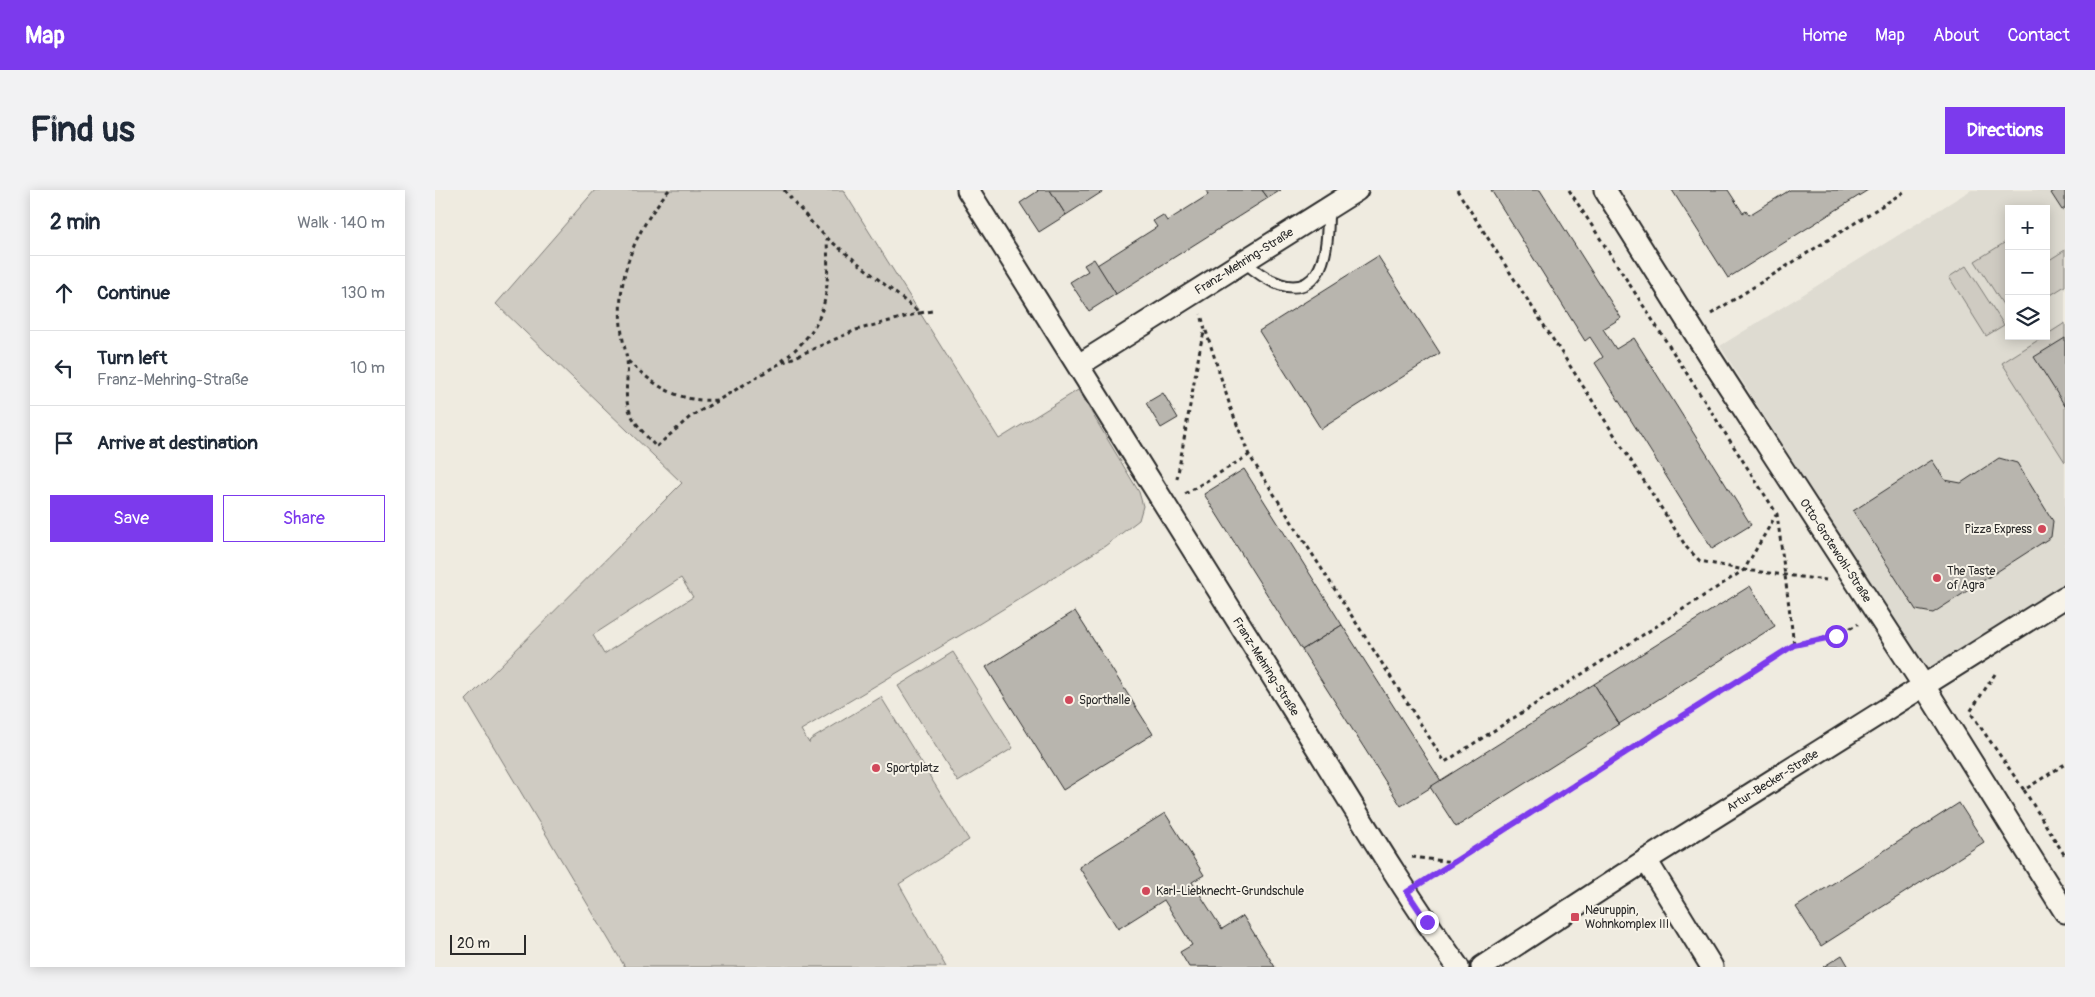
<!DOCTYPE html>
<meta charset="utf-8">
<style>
body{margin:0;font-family:Pangolin,sans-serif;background:#f2f2f3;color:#1f2937}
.controls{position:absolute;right:15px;top:15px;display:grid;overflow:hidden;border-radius:0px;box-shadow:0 2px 12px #0003}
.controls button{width:45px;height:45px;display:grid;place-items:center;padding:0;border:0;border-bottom:1px solid #e0e1e3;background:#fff;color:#1f2937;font:25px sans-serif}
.scale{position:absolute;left:15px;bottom:12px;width:76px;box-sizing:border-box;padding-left:5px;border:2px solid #2b2b2b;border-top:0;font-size:14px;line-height:18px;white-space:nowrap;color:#2b2b2b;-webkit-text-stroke:4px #f7f3e8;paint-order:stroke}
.stop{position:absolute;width:15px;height:15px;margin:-11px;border:4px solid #7c3aed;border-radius:50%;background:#fff}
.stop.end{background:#7c3aed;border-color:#fff;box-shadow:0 1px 5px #0008}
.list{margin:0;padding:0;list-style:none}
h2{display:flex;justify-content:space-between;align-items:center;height:65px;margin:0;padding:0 20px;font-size:21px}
h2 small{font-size:16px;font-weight:400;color:#747a83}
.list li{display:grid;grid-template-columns:32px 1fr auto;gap:15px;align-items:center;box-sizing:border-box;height:75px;padding:0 20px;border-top:1px solid #e0e1e3}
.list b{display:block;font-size:19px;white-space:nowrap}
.list p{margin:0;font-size:16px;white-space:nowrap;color:#747a83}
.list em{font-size:16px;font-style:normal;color:#747a83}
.actions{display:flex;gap:10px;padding:15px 20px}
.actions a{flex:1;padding:11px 0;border:1px solid #7c3aed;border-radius:0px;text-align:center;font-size:18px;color:#7c3aed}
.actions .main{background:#7c3aed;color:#fff}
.icon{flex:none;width:28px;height:28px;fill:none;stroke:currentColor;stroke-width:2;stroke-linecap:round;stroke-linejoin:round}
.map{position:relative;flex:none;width:1630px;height:777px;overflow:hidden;border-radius:0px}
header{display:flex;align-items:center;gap:30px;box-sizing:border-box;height:70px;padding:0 25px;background:#7c3aed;color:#fff}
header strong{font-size:24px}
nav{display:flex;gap:28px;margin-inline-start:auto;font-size:18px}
.intro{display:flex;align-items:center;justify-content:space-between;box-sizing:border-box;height:120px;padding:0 30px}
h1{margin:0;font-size:35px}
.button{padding:12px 22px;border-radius:0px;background:#7c3aed;color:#fff;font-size:18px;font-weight:700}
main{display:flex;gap:30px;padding:0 30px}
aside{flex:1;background:#fff;border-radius:0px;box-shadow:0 2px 12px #0003}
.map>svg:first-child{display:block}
.built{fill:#dedbd1;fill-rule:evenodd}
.green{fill:#cfcbc2;stroke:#7d7b76;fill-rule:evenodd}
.building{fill:#b8b5ae;stroke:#2b2b2b}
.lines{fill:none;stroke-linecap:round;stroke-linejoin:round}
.lane-casing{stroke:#2b2b2b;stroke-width:14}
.street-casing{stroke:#2b2b2b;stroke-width:25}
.path{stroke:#2b2b2b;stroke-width:3;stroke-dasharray:4 4;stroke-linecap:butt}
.lane{stroke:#f7f3e8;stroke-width:10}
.street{stroke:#f7f3e8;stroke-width:21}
.route{stroke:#7c3aed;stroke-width:6}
.poi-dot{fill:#d1495b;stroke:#f7f3e8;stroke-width:2}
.labels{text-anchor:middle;stroke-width:4;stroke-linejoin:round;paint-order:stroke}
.street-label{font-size:12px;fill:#2b2b2b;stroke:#f7f3e8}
.poi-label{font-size:12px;fill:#2b2b2b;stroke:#f7f3e8;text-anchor:start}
</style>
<header>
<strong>Map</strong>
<nav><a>Home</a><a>Map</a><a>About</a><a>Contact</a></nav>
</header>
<div class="intro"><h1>Find us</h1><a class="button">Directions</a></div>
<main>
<aside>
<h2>2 min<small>Walk · 140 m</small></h2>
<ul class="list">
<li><svg class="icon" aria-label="ahead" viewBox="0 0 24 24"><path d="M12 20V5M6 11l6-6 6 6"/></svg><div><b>Continue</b></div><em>130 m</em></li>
<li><svg class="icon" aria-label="left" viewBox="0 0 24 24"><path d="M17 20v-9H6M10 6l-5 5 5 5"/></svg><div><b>Turn left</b><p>Franz-Mehring-Straße</p></div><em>10 m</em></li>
<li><svg class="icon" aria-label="arrive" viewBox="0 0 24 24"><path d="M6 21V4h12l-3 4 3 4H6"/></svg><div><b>Arrive at destination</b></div></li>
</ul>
<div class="actions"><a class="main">Save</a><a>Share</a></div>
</aside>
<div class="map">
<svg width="1630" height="777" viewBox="0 0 1630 777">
<rect width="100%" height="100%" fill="#efebe0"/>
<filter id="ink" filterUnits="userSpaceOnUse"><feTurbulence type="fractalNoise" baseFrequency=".02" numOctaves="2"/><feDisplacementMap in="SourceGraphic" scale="10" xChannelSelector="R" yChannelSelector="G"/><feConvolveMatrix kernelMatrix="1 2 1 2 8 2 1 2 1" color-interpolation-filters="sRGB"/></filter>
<g filter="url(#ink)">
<path class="built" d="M 1536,0 L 1630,0 L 1630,407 L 1496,491 L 1285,156 ZM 1574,19 L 1611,19 L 1611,146 L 1574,146 Z"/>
<g class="green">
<path d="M 160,0 L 408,0 L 564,249 L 643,200 L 704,302 L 708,316 L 704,330 L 670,356 L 539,437 L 366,540 L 374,553 L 375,550 L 446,507 L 534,650 L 464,694 L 511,777 L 190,777 L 31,510 L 247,293 L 61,114 ZM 246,388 L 258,407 L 169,464 L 158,445 Z"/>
<polygon points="1574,50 1574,124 1540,71"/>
<polygon points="1630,60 1630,96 1611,108 1611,72"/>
<polygon points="1531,76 1569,135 1551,146 1514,87"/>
<polygon points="1630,133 1630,272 1567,173"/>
<polygon points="518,462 578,558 523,592 463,496"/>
</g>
<g class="building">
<polygon points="602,0 615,0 631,25 604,42 585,13 603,1"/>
<polygon points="615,0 670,0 631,25"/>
<polygon points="771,0 827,0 833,8 681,104 662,75 722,37 718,31 728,25 732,31 773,5"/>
<polygon points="827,0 846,0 833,8"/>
<polygon points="1056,0 1105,0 1186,128 1168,139 1181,159 1199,148 1316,335 1277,359 1160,173 1168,167 1155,147 1150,151"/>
<polygon points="1237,0 1293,0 1308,23 1311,21 1314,25 1355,0 1433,0 1293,88"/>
<polygon points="1621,0 1630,0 1630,18 1627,20 1616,3"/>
<polygon points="943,66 1005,163 886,239 824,141"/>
<polygon points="659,69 681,104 654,121 635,92 653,81 649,75"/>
<polygon points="1630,148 1630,216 1599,167"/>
<polygon points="728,203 743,228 726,238 711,213"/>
<polygon points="1564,268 1582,273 1618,331 1616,347 1498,423 1481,420 1418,321 1497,270 1510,290 1526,293"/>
<polygon points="809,279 907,435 867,460 769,304"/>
<polygon points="1315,396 1340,436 1184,534 1159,494"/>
<polygon points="640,421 718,544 628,600 551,477"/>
<polygon points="907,435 1006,591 966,616 867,460"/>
<polygon points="1159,494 1184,534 1021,637 995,597"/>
<polygon points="1524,613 1549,652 1386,756 1361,717"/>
<polygon points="730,623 769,685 757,692 787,739 808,726 840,777 754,777 745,762 757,755 729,710 683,739 644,677"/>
<polygon points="1407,765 1414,777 1388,777"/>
</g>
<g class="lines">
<defs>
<path id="lane" d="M 809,71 C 827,88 863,112 882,83 C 893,66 893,37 893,18"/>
<g id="street">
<path id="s1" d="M 533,0 C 643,174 751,350 861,524 C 914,609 965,696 1023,777"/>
<path id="s2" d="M 1170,0 L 1273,164 L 1489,496 L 1630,722"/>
<path id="s3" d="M 644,175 L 922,0"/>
<polyline points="1211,670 1277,777"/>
<path id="s4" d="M 1047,777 L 1211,670 L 1630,407"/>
</g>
</defs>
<use href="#lane" class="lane-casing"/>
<use href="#street" class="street-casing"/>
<g class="path">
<path d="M 234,0 C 200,40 179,90 187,144 C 188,153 191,161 192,170 C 194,185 189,202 193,216 C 197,232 211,245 221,257 L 255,227 L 342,175 L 421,140 L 485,123"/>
<polyline points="349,0 378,34 392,48 485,123 497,121"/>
<polyline points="1022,0 1252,358 1265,371 1309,380 1391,390"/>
<polyline points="1134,0 1342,324 1359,455 1401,446 1423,434"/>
<polyline points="1276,124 1472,0"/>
<polyline points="771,141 796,219 814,265"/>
<path d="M 193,171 C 220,196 244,213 282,210"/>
<path d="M 347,171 C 394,134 394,105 392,49"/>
<polyline points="742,289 766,153 770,140 766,124"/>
<polyline points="750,304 814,265 1010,572 1309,380 1341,325"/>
<polyline points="1560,484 1535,522 1589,600 1630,574"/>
<polyline points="1589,600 1630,666"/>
<polyline points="977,667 1018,672"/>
<polyline points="991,690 1359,455"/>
</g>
<use href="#lane" class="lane"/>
<use href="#street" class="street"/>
</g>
</g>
<g class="lines" filter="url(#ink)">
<polyline class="route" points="992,732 972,702 1359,455 1401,446"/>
</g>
<g class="poi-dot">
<circle cx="1607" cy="339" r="5"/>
<circle cx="1502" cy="388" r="5"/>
<circle cx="634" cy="510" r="5"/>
<circle cx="441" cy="578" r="5"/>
<circle cx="711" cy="701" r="5"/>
<rect x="1135" y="722" width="10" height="10" rx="2.5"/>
</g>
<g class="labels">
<g class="street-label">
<text dy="4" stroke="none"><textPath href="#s3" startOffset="195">Franz-Mehring-Straße</textPath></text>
<text dy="4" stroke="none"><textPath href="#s2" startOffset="428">Otto-Grotewohl-Straße</textPath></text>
<text dy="4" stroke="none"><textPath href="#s1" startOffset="562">Franz-Mehring-Straße</textPath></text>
<text dy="4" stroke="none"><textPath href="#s4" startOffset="345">Artur-Becker-Straße</textPath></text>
</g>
<g class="poi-label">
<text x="1597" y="343" text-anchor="end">Pizza Express</text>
<text x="1512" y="385">The Taste<tspan x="1512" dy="14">of Agra</tspan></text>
<text x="644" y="514">Sporthalle</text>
<text x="451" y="582">Sportplatz</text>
<text x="721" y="705">Karl-Liebknecht-Grundschule</text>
<text x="1150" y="724">Neuruppin,<tspan x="1150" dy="14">Wohnkomplex III</tspan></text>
</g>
</g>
</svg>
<div class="controls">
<button>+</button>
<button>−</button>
<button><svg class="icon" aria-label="layers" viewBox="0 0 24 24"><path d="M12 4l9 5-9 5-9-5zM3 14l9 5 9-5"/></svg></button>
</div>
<div class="scale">20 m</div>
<div class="stop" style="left:1401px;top:446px"></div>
<div class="stop end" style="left:992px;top:732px"></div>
</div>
</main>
